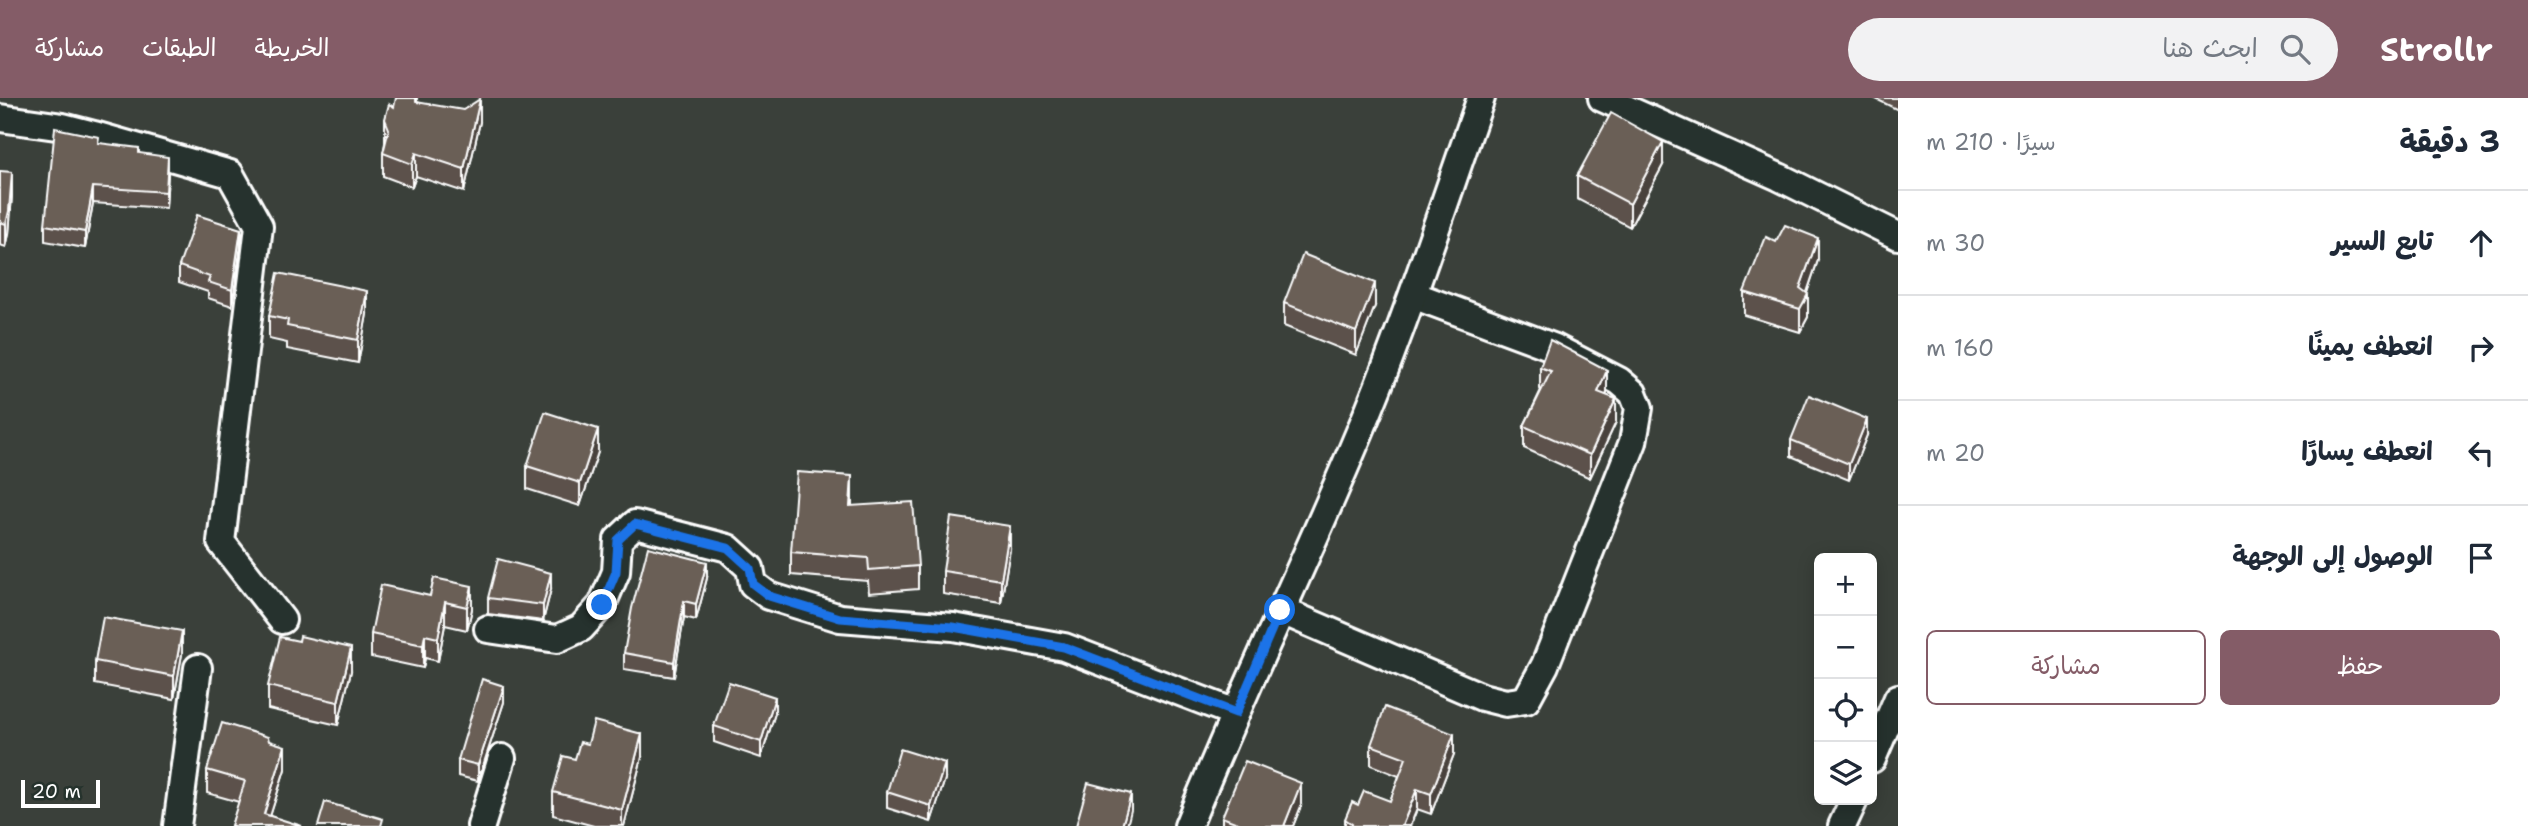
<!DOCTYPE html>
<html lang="ar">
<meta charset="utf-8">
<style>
body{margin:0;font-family:"Shantell Sans","Playpen Sans Arabic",sans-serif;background:#f2f2f3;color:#1f2937;direction:rtl}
.controls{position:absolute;right:21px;bottom:21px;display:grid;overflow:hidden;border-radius:10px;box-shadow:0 4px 18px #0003}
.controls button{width:63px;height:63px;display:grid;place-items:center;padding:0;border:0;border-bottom:2px solid #e0e1e3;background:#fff;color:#1f2937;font:35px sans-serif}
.scale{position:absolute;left:21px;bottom:18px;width:79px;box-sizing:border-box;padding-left:7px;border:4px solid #fff;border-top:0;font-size:19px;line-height:24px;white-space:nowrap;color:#fff;-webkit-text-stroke:5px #26332d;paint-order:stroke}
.stop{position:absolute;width:21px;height:21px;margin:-16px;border:5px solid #1a73e8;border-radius:50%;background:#fff}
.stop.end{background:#1a73e8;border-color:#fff;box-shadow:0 2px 7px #0008}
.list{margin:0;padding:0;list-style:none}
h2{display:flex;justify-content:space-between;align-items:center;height:91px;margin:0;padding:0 28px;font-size:30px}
h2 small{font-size:23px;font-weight:400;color:#747a83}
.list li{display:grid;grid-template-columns:46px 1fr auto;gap:21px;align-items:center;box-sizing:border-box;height:105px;padding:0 28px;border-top:2px solid #e0e1e3}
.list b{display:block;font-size:26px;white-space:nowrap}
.list em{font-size:23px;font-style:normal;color:#747a83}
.actions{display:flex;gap:14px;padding:21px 28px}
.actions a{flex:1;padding:16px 0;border:2px solid #845c67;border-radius:10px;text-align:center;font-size:24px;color:#845c67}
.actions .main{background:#845c67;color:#fff}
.icon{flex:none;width:38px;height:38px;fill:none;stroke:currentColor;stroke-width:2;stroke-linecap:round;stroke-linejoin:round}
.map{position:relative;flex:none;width:1898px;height:728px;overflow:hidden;direction:ltr}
header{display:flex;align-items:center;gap:42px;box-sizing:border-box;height:98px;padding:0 35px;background:#845c67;color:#fff}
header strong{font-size:33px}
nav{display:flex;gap:38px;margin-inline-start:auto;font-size:24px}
.search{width:490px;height:63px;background:#f2f2f3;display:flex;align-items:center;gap:18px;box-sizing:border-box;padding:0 24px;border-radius:38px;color:#747a83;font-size:26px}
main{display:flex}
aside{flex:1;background:#fff}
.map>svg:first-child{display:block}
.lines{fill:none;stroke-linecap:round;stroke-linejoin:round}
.minor-casing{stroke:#fff;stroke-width:32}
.minor{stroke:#26332d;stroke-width:26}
.wall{fill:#5b514b;stroke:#fff;stroke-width:2}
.shaded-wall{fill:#4a423d;stroke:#fff;stroke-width:2}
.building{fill:#6a5e57;stroke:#fff;stroke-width:2}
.route{stroke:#1a73e8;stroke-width:9}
</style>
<header>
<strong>Strollr</strong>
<div class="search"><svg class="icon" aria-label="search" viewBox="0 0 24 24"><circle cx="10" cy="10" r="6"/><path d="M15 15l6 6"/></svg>ابحث هنا</div>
<nav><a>الخريطة</a><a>الطبقات</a><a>مشاركة</a></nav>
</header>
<main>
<aside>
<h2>3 دقيقة<small>سيرًا · 210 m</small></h2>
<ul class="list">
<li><svg class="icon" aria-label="ahead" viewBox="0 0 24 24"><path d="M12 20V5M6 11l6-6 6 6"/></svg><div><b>تابع السير</b></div><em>30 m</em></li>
<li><svg class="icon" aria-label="right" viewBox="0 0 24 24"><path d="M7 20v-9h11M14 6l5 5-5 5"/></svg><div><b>انعطف يمينًا</b></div><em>160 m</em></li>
<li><svg class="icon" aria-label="left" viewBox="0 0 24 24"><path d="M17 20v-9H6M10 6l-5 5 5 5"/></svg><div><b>انعطف يسارًا</b></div><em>20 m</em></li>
<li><svg class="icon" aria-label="arrive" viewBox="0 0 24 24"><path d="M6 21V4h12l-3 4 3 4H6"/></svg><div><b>الوصول إلى الوجهة</b></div></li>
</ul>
<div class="actions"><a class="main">حفظ</a><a>مشاركة</a></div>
</aside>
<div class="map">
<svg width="1898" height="728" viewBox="0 0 1898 728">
<rect width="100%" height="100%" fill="#3a403a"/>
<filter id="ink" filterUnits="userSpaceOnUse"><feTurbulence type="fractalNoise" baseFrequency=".0143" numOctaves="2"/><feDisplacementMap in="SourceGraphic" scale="14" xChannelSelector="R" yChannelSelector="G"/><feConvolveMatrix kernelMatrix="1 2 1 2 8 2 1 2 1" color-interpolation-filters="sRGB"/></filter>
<g filter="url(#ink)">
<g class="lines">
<defs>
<g id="minor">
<polyline points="1602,0 1779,79 1898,138"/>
<polyline points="0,20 63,29 94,37 230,76 259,128 221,444 282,522"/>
<polyline points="1280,512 1482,599 1506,605 1526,602 1545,567 1633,344 1639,310 1633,295 1619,283 1555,250 1413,197"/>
<polyline points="488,531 557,541 581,530 602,507 616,474 618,442 635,426 728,450 750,470 753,486 769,498 840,520 953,529 1064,549 1235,615"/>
<polyline points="1872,661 1898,600"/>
<polyline points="177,728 198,570"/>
<polyline points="481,728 502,660"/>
<path d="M 1188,728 C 1244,588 1311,454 1368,314 C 1410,211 1444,105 1481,0"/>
<polyline points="1842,728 1854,702"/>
</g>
</defs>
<use href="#minor" class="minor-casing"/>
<use href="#minor" class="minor"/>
</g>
<g class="wall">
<polygon points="417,0 417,4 480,24 464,94 416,78 412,89 383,78 383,55 385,45 385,21 394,9"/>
<polygon points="1874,0 1898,0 1898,12"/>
<polygon points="99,45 139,55 168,75 166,110 93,105 85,150 45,143 45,127"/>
<polygon points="1663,67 1630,129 1577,101 1577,78"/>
<polygon points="0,73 12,97 9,136 6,149 0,147"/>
<polygon points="1776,144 1818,162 1807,195 1808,219 1800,234 1744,217 1744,194"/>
<polygon points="241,147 232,208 208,200 208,194 179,184 179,168"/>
<polygon points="1284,205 1375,208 1356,257 1284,228"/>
<polygon points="367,216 358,265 287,251 287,245 269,241 269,218"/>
<polygon points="1540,269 1607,295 1606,298 1616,324 1590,380 1524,350 1524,328 1541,292 1540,291"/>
<polygon points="1867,337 1849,382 1791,358 1791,342"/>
<polygon points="598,354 580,408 527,391 527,368"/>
<polygon points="852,400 852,408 918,468 918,491 869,495 868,483 791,477 791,454"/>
<polygon points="1010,451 1001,505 943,496 943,473"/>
<polygon points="434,480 472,511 467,532 445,527 438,563 425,560 423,570 371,559 371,536 430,498"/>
<polygon points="707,480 696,522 684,519 674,579 624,571 624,555"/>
<polygon points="551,491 543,523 488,516 488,500"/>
<polygon points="182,556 174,601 95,586 95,563"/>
<polygon points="351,573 338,627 268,611 268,588"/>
<polygon points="504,604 478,683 458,678 458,662"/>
<polygon points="775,615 761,660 714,644 714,628"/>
<polygon points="269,643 285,671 270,718 231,728 239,704 207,695 207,672"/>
<polygon points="1371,647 1454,656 1431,716 1417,711 1410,728 1345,728 1345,721 1358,707 1390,703 1399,678 1371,667"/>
<polygon points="642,659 624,728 594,728 553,717 553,694 575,661"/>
<polygon points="945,681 931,724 887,710 887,694"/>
<polygon points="1301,708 1293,728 1222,728 1222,719"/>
</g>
<g class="shaded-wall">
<polygon points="480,1 480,24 464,94 464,71"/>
<polygon points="1663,44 1663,67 1630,129 1630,106"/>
<polygon points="416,55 416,78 412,89 412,66"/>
<polygon points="168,59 168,75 166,110 166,94"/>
<polygon points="12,74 12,97 9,136 6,149 6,126"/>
<polygon points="93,89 93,105 85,150 85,134"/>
<polygon points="241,131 241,147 232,208 232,192"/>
<polygon points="1818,140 1818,162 1803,206 1808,196 1808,219 1800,234 1800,190"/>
<polygon points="1375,185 1375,208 1356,257 1356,234"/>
<polygon points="367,193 367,216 358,265 358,242"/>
<polygon points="1607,272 1607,295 1598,317 1598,294"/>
<polygon points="1616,301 1616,324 1590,380 1590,357"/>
<polygon points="1867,321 1867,337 1849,382 1849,366"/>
<polygon points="598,331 598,354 580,408 580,385"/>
<polygon points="852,378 852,400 850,431 850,408"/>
<polygon points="1010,428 1010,451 1001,505 1001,482"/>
<polygon points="707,464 707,480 696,522 696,506"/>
<polygon points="551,475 551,491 543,523 543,507"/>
<polygon points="472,488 472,511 467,532 467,509"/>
<polygon points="684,503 684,519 674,579 674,564"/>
<polygon points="445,504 445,527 438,563 438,540"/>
<polygon points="182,533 182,556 174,601 174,578"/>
<polygon points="425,537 425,560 423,570 423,547"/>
<polygon points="351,550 351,573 338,627 338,604"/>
<polygon points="504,588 504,604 478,683 478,667"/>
<polygon points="775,599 775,615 761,660 761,644"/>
<polygon points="642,636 642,659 624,728 622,728 622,712"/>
<polygon points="1454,636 1454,656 1431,716 1431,696"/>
<polygon points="285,648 285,671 267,728 264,716"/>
<polygon points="945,665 945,681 931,724 931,708"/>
<polygon points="1301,685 1301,708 1293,728 1284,728"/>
<polygon points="1417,691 1417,711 1410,728 1402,728"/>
<polygon points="1131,696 1131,712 1127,728 1122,728"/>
</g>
<g class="building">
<polygon points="396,0 416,0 416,4 463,12 480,1 464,71 416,55 412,66 383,55 389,31 385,21 389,6 394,9"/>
<polygon points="1611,15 1663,44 1630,106 1577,78"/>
<polygon points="55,30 99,39 98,45 139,50 139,55 168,59 166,94 93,89 85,134 45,127"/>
<polygon points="0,73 12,74 9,113 6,126 0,124"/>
<polygon points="197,117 241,131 232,192 208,184 210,179 179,168"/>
<polygon points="1785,127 1818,140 1800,190 1808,196 1800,211 1744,194 1766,139 1776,144"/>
<polygon points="1303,156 1375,185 1356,234 1284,205"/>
<polygon points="278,175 367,193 358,242 287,228 288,222 269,218"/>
<polygon points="1550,242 1607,272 1598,294 1616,301 1590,357 1524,328 1551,273 1540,269"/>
<polygon points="1809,297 1867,321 1849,366 1791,342"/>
<polygon points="545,314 598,331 580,385 527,368"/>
<polygon points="797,374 852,378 850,408 913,404 918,468 869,472 868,460 791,454"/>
<polygon points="951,419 1010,428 1001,482 943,473"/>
<polygon points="648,449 707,464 696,506 684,503 674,564 624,555 632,510"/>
<polygon points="498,461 551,475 543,507 488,500"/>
<polygon points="434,480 472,488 467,509 445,504 438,540 425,537 423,547 371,536 381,487 430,498"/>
<polygon points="103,519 182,533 174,578 95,563"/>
<polygon points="300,538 351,550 338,604 268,588 280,539 299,543"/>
<polygon points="482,581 504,588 478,667 458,662"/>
<polygon points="729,584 775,599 761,644 714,628"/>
<polygon points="1385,609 1454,636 1431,696 1417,691 1402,728 1351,728 1352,726 1345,721 1352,704 1358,707 1364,693 1390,703 1406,660 1371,647"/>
<polygon points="594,623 642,636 622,712 553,694 563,658 575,661 580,644 588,646"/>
<polygon points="222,625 268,639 269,643 285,648 264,716 302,728 231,728 245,683 207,672"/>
<polygon points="900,651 945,665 931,708 887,694"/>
<polygon points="1245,663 1301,685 1284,728 1245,728 1222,719"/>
<polygon points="1088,685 1131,696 1122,728 1076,728"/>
<polygon points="325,704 383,721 381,728 318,728"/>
</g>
</g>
<g class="lines" filter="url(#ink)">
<polyline class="route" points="602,507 616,474 618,442 635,426 728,450 750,470 753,486 769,498 840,520 953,529 1064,549 1236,615 1280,512"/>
</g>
</svg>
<div class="controls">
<button>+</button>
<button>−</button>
<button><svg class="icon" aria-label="locate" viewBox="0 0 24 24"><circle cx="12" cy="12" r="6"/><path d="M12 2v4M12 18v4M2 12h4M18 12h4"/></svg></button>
<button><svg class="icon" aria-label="layers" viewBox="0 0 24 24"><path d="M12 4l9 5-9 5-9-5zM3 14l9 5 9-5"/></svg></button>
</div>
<div class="scale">20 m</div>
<div class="stop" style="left:1280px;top:512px"></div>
<div class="stop end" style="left:602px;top:507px"></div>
</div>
</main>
